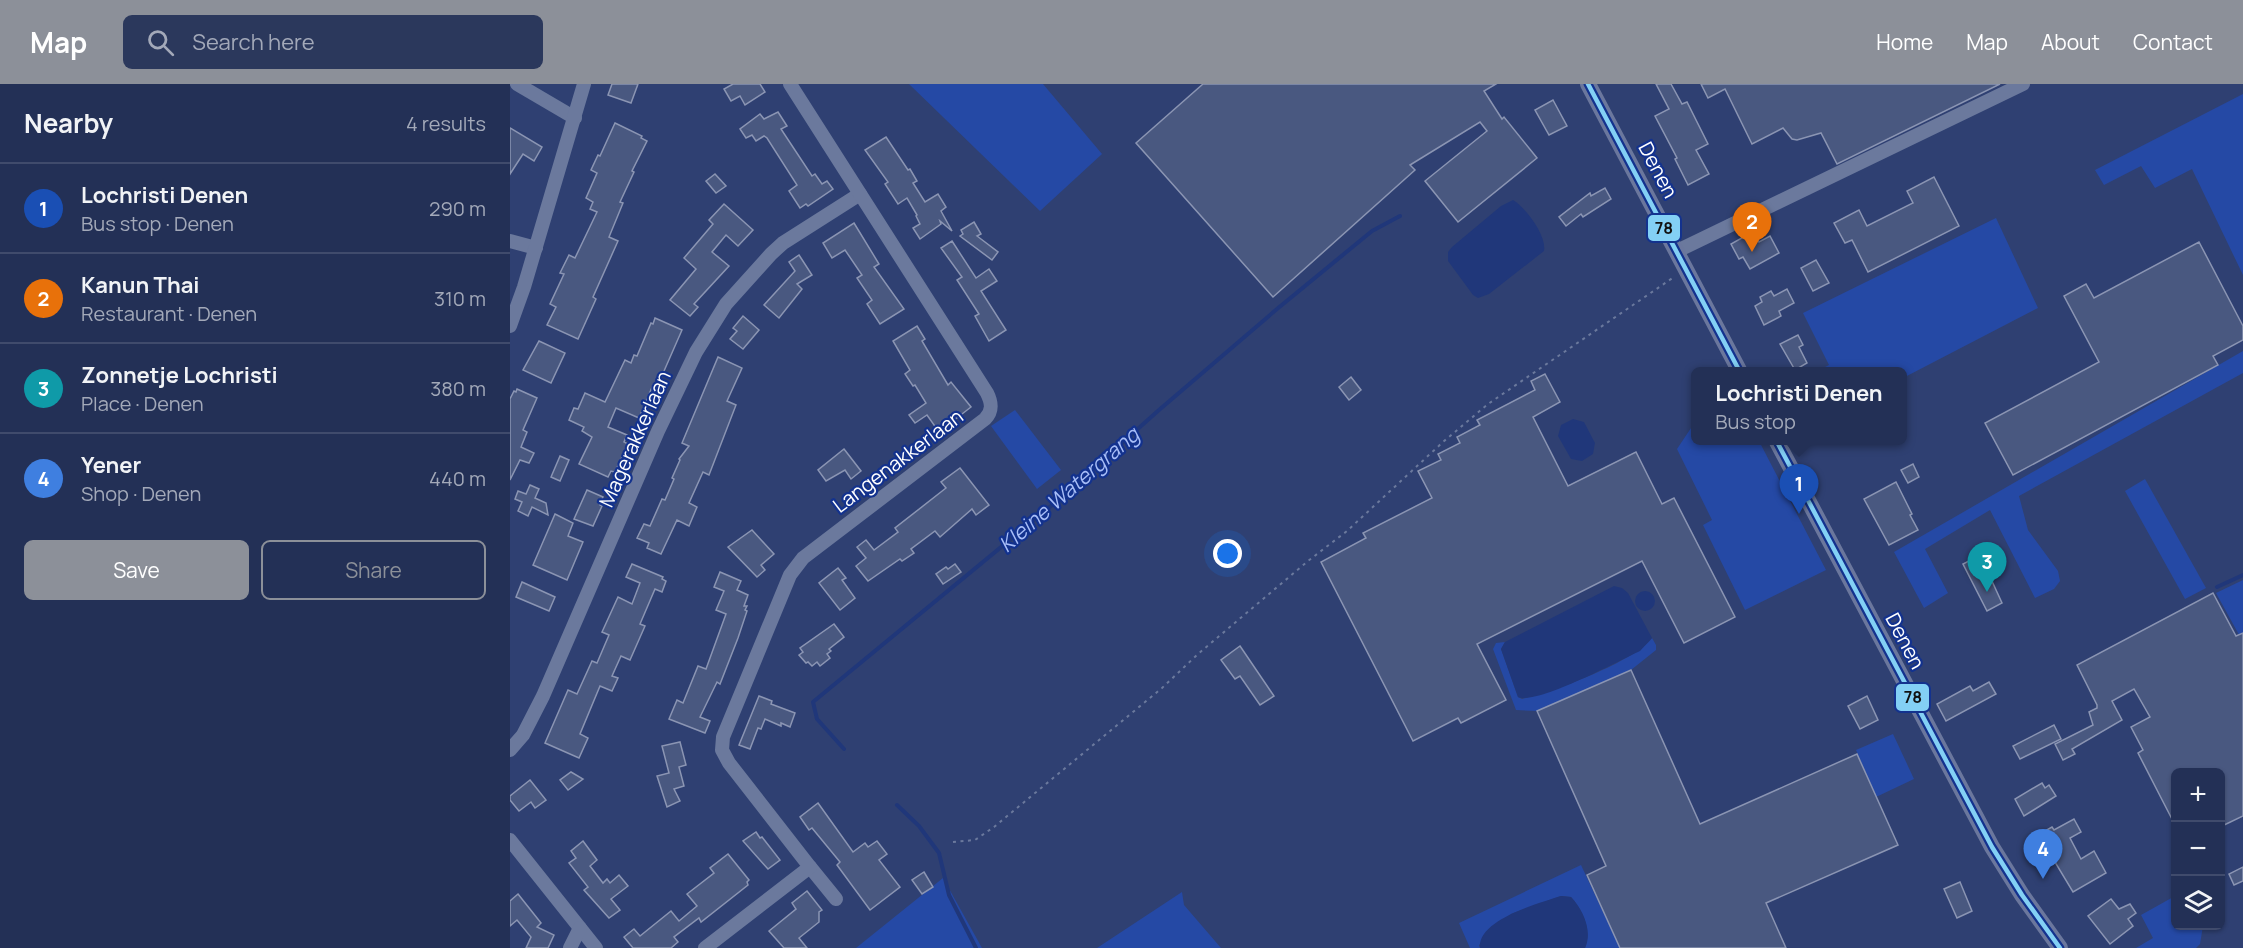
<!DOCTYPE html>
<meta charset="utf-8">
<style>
body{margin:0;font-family:Manrope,sans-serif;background:#2b385c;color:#f1f3f6}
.controls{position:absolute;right:18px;bottom:18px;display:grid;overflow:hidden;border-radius:9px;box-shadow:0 2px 4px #0004}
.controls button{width:54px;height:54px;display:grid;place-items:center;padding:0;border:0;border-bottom:2px solid #404b6c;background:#233056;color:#f1f3f6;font:30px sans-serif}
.you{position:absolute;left:718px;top:470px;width:21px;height:21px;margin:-15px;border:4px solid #fff;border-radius:50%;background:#1a73e8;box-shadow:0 0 0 9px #1a73e833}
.badge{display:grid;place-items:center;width:39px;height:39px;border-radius:50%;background:#8c9099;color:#fff;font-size:20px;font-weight:700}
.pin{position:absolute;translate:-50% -50px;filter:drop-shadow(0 2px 3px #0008)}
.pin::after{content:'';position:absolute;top:32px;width:21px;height:18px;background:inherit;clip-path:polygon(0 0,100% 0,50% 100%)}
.popup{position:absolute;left:1181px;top:283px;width:216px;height:78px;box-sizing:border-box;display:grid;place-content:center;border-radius:9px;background:#233056;filter:drop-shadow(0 2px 4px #0005);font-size:20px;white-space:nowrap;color:#a3a9b9}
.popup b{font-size:22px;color:#f1f3f6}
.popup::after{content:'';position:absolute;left:50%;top:100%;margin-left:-12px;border:12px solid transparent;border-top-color:#233056}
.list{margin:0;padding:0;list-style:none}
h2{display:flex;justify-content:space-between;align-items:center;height:78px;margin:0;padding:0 24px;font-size:26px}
h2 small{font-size:20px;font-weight:400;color:#a3a9b9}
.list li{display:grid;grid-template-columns:39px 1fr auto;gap:18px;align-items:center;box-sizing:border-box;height:90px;padding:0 24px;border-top:2px solid #404b6c}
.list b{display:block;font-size:22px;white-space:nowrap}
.list p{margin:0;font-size:20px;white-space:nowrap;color:#a3a9b9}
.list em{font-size:20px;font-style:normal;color:#a3a9b9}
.actions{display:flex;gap:12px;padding:18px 24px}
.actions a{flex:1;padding:14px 0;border:2px solid #8c9099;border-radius:9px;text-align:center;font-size:21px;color:#8c9099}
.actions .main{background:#8c9099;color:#fff}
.icon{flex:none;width:33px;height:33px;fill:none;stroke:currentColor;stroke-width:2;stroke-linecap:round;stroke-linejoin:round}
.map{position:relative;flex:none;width:1733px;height:864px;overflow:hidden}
header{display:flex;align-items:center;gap:36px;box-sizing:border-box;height:84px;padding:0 30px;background:#8c9099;color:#fff}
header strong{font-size:28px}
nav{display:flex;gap:33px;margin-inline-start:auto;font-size:21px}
.search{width:420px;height:54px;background:#2b385c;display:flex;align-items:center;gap:15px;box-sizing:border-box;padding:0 21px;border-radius:9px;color:#a3a9b9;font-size:22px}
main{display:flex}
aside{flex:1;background:#233056}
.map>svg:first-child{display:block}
.green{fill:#2549a5}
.water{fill:#20377a}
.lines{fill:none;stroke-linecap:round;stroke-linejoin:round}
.stream{stroke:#20377a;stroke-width:4}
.building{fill:#495880;stroke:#8b95b3;stroke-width:1.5}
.path{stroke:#6b799d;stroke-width:2;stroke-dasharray:3 4.5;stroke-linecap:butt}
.minor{stroke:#6b799d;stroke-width:14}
.major{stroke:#6b779d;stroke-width:16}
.bus-1-casing{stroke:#13328e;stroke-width:9}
.bus-1{stroke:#83d0f5;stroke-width:4.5}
.labels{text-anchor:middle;stroke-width:4.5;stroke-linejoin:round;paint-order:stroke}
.street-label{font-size:20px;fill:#fff;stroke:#13328e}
.water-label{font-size:21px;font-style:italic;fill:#a8bef8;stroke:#13328e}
.line-badge{stroke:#13328e;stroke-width:2}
.pale-badge-label{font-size:16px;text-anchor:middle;font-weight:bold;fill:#111}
</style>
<header>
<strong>Map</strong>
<div class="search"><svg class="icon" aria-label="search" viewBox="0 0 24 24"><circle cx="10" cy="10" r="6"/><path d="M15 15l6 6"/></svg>Search here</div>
<nav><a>Home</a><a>Map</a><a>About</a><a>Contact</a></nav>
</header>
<main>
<aside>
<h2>Nearby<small>4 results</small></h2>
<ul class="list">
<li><span class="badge" style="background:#1a4fb4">1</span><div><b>Lochristi Denen</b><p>Bus stop · Denen</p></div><em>290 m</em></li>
<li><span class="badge" style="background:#e8710a">2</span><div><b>Kanun Thai</b><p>Restaurant · Denen</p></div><em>310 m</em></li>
<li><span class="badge" style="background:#0f9aa8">3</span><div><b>Zonnetje Lochristi</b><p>Place · Denen</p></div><em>380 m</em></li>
<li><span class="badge" style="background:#3f7fe0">4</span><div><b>Yener</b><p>Shop · Denen</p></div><em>440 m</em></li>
</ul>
<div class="actions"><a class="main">Save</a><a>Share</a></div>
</aside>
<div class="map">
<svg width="1733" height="864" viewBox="0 0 1733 864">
<rect width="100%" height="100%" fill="#2f4072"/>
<g class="green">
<polygon points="399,0 533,0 592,70 530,127"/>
<polygon points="1733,10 1733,191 1682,85 1645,104 1631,82 1594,101 1585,86"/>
<polygon points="1486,134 1528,224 1393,294 1392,288 1307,287 1319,281 1293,229"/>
<polygon points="1733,267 1733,289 1509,412 1518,446 1548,487 1550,497 1544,505 1525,514 1480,426 1415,465 1438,509 1414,524 1384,468"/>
<polygon points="505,326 551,386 527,405 481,342"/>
<polygon points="1185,338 1186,356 1249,357 1316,486 1235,526 1193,441 1202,436 1167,365"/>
<polygon points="1635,395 1696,504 1675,515 1615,407"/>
<polygon points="1733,496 1733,558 1706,509"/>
<path d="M 1142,554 L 1146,561 L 1146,566 L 1121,586 L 1027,627 L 1006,626 L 983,565 L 986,559 L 995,558 L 991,565 L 1008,613 L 1012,615 C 1042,608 1124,578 1142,554 Z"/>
<polygon points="1383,650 1404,695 1366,713 1346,666"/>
<path d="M 1071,781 L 1110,864 L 1075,864 C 1082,847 1073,826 1061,813 L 1051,812 L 1001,830 L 969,861 L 970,864 L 960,864 L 949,839 Z"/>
<polygon points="433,794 472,864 346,864"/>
<polygon points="672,808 674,821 711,864 587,864"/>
<polygon points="1665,812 1666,842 1693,842 1690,860 1686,864 1626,864 1643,854 1631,831"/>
</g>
<g class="water">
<path d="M 1003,116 C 1016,124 1037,152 1034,167 L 979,210 L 968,214 L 963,211 L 938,177 L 938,168 L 942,163 L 991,122 Z"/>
<polygon points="1063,335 1074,338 1085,359 1083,370 1072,377 1061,375 1048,352 1051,341"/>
<path d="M 1104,502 L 1112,504 L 1118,509 L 1142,554 L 1130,567 C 1108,577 1027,621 1008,613 L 991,565 L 995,558 Z"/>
<circle cx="1135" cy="517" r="10"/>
<path d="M 1051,812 L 1061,813 C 1073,826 1083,847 1075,864 L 970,864 C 967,836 1029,819 1051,812 Z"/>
</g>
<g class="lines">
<g class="stream">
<polyline points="1707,503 1733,491"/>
<polyline points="334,665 307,635 303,618 547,417 649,326 767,225 862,147 890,132"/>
<polyline points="387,721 409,742 429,769 439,811 466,864"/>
</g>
</g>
<g class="building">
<polygon points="102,0 128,0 121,19 98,11"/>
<polygon points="223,0 250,0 255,8 235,21 230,12 221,17 214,5"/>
<polygon points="693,0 986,0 974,7 992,35 994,33 1027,74 948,138 915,97 977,47 970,38 900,81 905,86 763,213 626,59"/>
<polygon points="1146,0 1161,0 1172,20 1177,18 1198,60 1186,66 1199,90 1178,101 1165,75 1167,74 1145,32 1159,25"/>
<polygon points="1191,0 1490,0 1327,80 1311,49 1287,56 1282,55 1273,44 1242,60 1215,5 1198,14"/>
<polygon points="1043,16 1057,42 1039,51 1025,26"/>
<polygon points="268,28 277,42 271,45 302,92 305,90 312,100 317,97 323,105 298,122 296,120 290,124 279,107 287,101 257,54 254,52 246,57 242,51 236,54 230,45 250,30 254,35"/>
<polygon points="105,39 132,52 131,54 137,57 122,87 124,88 110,118 113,119 99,153 108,157 83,213 86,215 68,255 37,241 46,223 40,220 54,190 50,189 59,171 65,174 87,128 80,125 83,118 76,114 87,89 81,86 88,71 90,72"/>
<polygon points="0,44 32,63 24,77 13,70 0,90"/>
<polygon points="376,53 398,86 400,85 407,97 403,99 415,118 428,110 436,123 431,127 442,147 430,137 431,140 410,155 403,144 410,140 406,132 407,131 397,114 388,120 375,100 378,98 355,66"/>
<polygon points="205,90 216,102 206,109 196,97"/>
<polygon points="1424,93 1449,142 1358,188 1342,156 1335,159 1324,139 1349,126 1357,142 1403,119 1397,107"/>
<polygon points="1095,104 1101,115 1073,133 1071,130 1056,142 1049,133 1080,109 1081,112"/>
<polygon points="214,120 243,146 228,162 216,151 202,168 219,182 184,220 188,223 180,232 160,216 186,185 174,174 203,140 199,136"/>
<polygon points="464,138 471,150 467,152 488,168 482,176 450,152 453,150 451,146"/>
<polygon points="344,139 369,180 364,183 394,225 370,240 357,220 362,216 347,194 352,191 335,166 322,174 313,159"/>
<polygon points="1244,147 1249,158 1260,152 1269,169 1240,185 1233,173 1229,175 1221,160"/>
<polygon points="442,157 466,194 479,185 487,197 471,207 496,246 479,257 465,232 469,230 447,196 452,193 431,164"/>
<polygon points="1689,158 1733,242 1733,256 1703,272 1708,281 1503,391 1475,339 1589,278 1554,212 1576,200 1584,214"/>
<polygon points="289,171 302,191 287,200 292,205 269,234 254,221 285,187 279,178"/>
<polygon points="1306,176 1319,199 1303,207 1291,184"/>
<polygon points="1277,205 1284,219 1269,227 1271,232 1254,241 1245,222 1252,218 1250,213 1261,207 1264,212"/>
<polygon points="233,232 249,246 233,265 220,255 227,247 223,244"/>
<polygon points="145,234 172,246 147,303 143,301 129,334 106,324 98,343 117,351 114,358 118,360 105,388 101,387 98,393 69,380 82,353 72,347 74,343 59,336 64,324 68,325 75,309 95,318 115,276 121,279 124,271 127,272 141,239 143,240"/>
<polygon points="407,242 415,255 412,257 438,301 441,298 461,323 429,348 417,331 405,339 399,331 416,319 405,301 403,302 395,290 400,286 383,257"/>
<polygon points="1288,251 1293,261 1289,263 1297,279 1285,286 1270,260"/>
<polygon points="29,257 55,269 41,299 13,286"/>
<polygon points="208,273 232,284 217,317 226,321 199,391 193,388 179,419 187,423 179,442 167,436 151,470 137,464 139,459 127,454 134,440 140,442 152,415 155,416 164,395 162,394 170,376 169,375 179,362 172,359"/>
<polygon points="1035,290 1050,318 1023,333 1058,402 1126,368 1152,420 1164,414 1225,533 1174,559 1132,477 967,560 996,616 951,639 948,634 903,657 811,478 856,454 853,449 922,414 908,387 931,376 928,370 950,359 947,353 970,341 967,336 1025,306 1021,297"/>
<polygon points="841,293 851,306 839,316 829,303"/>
<polygon points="7,305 27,314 13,346 17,348 11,363 24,369 19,379 10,376 0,396 0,315 4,307 6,308"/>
<polygon points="334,365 351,387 341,395 335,386 316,397 308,386"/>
<polygon points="50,372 59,376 50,397 41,393"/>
<polygon points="1403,380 1409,393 1398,399 1391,386"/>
<polygon points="450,384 479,421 466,431 462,425 430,453 425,447 401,465 404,469 392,477 390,475 358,497 346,482 356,474 347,463 356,456 364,466 388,448 385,444 436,404 431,398"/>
<polygon points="1386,398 1402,430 1400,431 1408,446 1379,461 1354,415"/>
<polygon points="20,401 29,405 25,414 36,419 38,431 22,423 18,432 8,427 12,418 5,415 8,407 16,410"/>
<polygon points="77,406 93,413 90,421 92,422 83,442 64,435"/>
<polygon points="45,430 63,439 58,452 73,458 57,496 23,481"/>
<polygon points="242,446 264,470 251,481 255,486 247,493 218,463"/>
<polygon points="1470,471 1492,519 1477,527 1453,480"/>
<polygon points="122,480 153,493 152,495 156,497 152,508 145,505 130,540 135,542 120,576 111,572 102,592 108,594 102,607 90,602 70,650 78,654 69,674 35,659 58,606 67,610 82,577 87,579 99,551 92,548 108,513 122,520 130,499 116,493"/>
<polygon points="445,480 451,488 433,500 426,490 436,483 438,485"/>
<polygon points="328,484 336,494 332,496 345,514 330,526 309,499"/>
<polygon points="210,488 231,497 227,506 238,511 234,522 237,522 235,526 237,527 228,554 210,600 207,598 190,633 200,637 195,649 159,635 167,616 173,619 188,582 196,585 216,530 206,526 214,507 204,503"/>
<polygon points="12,498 45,513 39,527 6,513"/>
<polygon points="1703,509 1726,552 1733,549 1733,732 1710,743 1710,688 1665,688 1665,741 1628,669 1633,666 1621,643 1640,633 1624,605 1602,617 1612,636 1562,665 1565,670 1553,676 1545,660 1583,641 1579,628 1587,624 1587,621 1567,581"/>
<polygon points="324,540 334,553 319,565 321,567 317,570 320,574 310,582 307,578 302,582 298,578 296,579 289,571 293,568 290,564"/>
<polygon points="730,562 764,612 750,621 730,592 725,595 711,576"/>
<polygon points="1121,586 1190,740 1347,670 1388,761 1256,819 1276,864 1110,864 1077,791 1096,782 1027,627"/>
<polygon points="1479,598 1486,610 1436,637 1427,620 1460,602 1463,607"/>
<polygon points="249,612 262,617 261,620 285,629 280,643 271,639 271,642 255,635 251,645 248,644 240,665 229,661"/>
<polygon points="1357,612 1368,636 1350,645 1338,622"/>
<polygon points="1544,641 1551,655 1510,675 1503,662"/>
<polygon points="170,658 176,681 169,683 174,702 164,705 170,717 157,723 147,692 159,689 152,662"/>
<polygon points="61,688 73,695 58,706 50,696"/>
<polygon points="20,696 36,716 25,724 21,718 9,727 0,716 0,712"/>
<polygon points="1532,699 1535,704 1539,701 1546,712 1514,732 1505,715"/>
<polygon points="308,719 343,768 355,759 358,763 367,757 377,770 369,776 390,803 360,826 327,781 330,778 302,744 299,746 290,733"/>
<polygon points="1564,735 1571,748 1560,754 1571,775 1584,767 1596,789 1563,808 1542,773 1539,775 1526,752 1542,743 1544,746"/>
<polygon points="246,748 250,754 252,753 270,776 258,785 233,757"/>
<polygon points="73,757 87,776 80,782 93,799 97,795 100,799 109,791 118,802 101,815 110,826 99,834 74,806 78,803 59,779 66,774 61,767"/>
<polygon points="218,770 239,796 237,798 238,801 191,838 189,834 164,853 168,858 161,864 123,864 114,853 124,845 130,852 161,827 169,837 187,822 177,810 204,789 200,784"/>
<polygon points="1733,783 1733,797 1724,801 1719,790"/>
<polygon points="414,788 423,803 412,810 402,796"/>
<polygon points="1450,798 1462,827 1447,834 1434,805"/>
<polygon points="297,807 312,826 309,828 309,838 289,854 297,864 274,864 259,847 286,825 282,819"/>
<polygon points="8,810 31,839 27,843 44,851 38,864 16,864 21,853 7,836 0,842 0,817"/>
<polygon points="1601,815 1609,825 1620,820 1626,829 1618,835 1623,842 1600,860 1578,832"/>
</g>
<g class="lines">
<polyline class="path" points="443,758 465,756 484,743 652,604 688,570 798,477 837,447 933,358 978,320 1164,193"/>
<g class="minor">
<polyline points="7,0 65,34"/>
<polyline points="0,157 26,164"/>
<polyline points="1167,167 1513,0"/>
<polyline points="0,242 14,203 74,0"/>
<polyline points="0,666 13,651 33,612 148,347 186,268 216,220 261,170 273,159 350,110"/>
<polyline points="0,756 86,864"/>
<polyline points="300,783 326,815"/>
<polyline points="60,864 70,844"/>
<path d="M 195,864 L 300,783 L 219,679 L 212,666 L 213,653 L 280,491 L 293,474 L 475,335 C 483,327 482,319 477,309 L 280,0"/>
</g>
<g class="major">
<polyline points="1078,0 1230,288"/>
<polyline points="1266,356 1482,763 1512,811 1550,864"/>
</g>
<defs>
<g id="bus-1">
<polyline points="1078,0 1230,288"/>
<polyline points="1266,356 1482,763 1512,811 1550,864"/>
</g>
</defs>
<use href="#bus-1" class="bus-1-casing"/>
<use href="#bus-1" class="bus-1"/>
</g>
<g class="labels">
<g class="street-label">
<text transform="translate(1148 86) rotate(62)" y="7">Denen</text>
<text transform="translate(125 355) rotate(-66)" y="7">Magerakkerlaan</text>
<text transform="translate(388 377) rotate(-37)" y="7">Langenakkerlaan</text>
<text transform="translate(1395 557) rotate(62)" y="7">Denen</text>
</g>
<g class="water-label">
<text transform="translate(559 406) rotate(-41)" y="7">Kleine Watergrang</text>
</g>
</g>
<g class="line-badge">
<rect x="1137" y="130" width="34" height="28" rx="6" fill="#83d0f5"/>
<rect x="1385" y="599" width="35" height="29" rx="6" fill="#83d0f5"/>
</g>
<g class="pale-badge-label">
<text x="1154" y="150">78</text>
<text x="1403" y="619">78</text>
</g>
</svg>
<div class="controls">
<button>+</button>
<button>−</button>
<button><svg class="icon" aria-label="layers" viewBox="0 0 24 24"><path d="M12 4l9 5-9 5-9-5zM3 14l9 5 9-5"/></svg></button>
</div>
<div class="you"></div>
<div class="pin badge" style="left:1289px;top:430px;background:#1a4fb4">1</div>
<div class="popup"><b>Lochristi Denen</b>Bus stop</div>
<div class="pin badge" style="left:1242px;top:168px;background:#e8710a">2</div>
<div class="pin badge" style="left:1477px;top:508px;background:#0f9aa8">3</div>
<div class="pin badge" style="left:1533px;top:795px;background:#3f7fe0">4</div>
</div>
</main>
